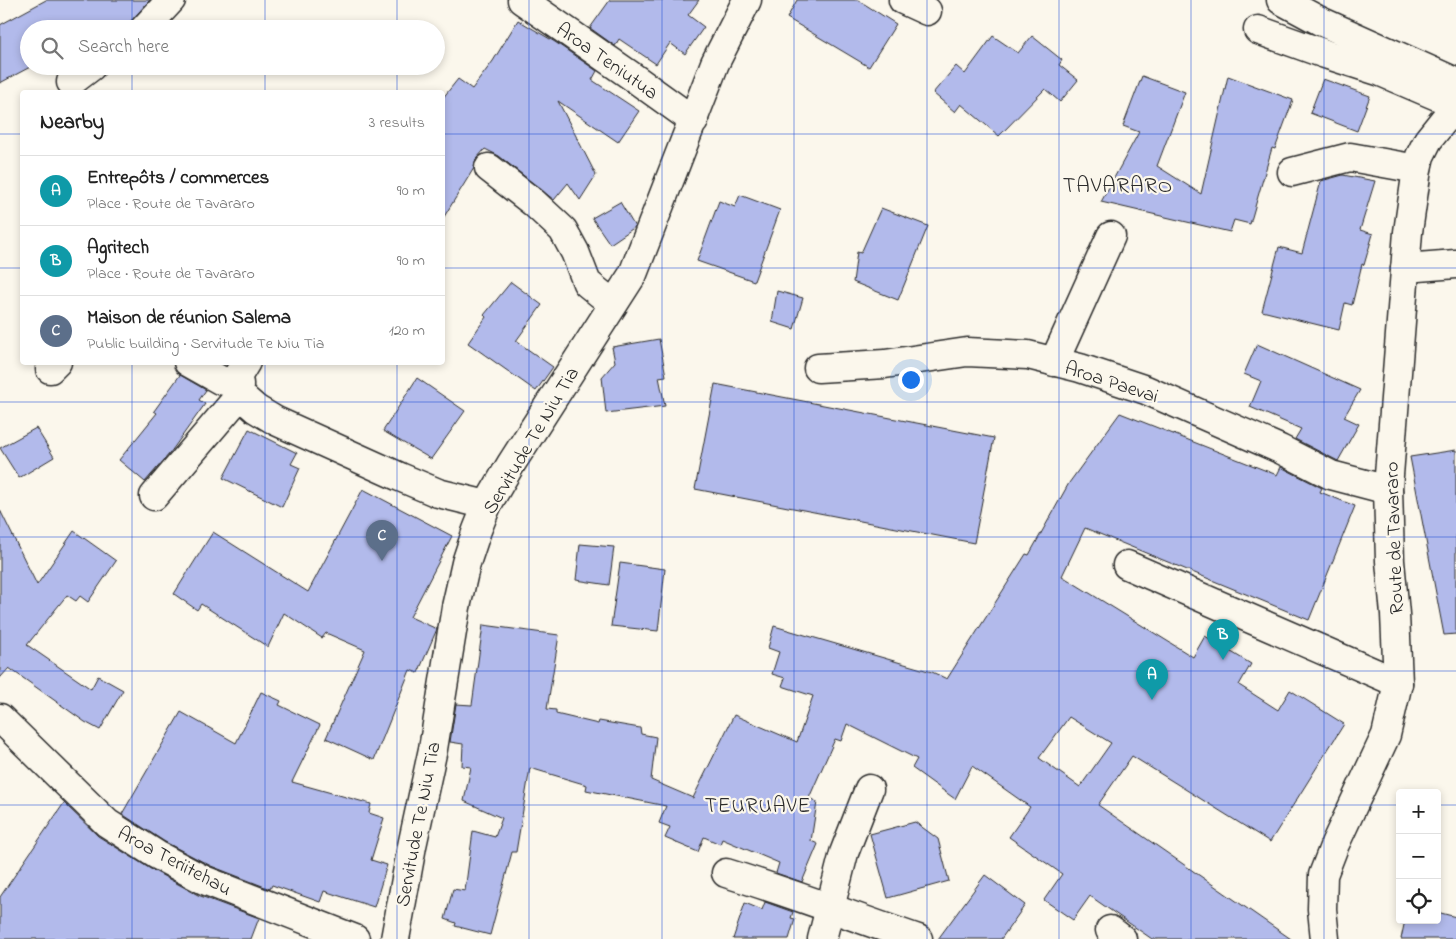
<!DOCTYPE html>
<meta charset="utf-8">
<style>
body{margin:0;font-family:"Indie Flower",sans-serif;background:#f2f2f2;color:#222}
.controls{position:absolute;right:15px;bottom:15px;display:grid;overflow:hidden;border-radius:5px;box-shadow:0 2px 8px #0003}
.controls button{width:45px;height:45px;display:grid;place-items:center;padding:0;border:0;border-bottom:1px solid #e0e0e0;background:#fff;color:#222;font:25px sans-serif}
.you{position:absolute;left:910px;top:379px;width:18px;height:18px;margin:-12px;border:4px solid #fff;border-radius:50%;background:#1a73e8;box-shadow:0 0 0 8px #1a73e833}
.badge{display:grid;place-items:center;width:32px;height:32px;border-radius:50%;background:#1a73e8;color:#fff;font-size:16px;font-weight:700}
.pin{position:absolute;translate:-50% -41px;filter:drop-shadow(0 1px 2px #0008)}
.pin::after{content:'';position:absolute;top:26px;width:18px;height:15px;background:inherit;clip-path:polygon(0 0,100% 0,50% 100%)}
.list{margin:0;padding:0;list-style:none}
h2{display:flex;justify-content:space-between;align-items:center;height:65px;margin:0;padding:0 20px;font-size:21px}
h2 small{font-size:16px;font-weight:400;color:#767676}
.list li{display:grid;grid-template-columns:32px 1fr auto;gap:15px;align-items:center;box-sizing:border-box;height:70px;padding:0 20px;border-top:1px solid #e0e0e0}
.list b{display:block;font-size:19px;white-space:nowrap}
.list p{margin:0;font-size:16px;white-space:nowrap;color:#767676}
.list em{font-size:16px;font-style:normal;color:#767676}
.icon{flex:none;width:28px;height:28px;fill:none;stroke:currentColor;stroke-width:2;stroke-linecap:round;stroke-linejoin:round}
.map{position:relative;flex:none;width:1456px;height:939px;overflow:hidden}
.search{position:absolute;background:#fff;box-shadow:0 2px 8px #0003;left:20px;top:20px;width:425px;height:55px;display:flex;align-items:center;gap:12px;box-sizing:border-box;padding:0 18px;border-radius:28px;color:#767676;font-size:19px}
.panel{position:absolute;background:#fff;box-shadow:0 2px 8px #0003;left:20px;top:90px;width:425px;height:275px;border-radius:5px}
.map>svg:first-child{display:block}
.building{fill:#b2baeb;stroke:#2b2b2b;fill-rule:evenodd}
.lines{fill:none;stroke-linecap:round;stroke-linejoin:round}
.minor-casing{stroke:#2b2b2b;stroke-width:31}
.major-casing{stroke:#2b2b2b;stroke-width:31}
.minor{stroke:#fbf7ec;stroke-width:28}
.major{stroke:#fbf7ec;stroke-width:28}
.grid{fill:none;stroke:#1d4ed8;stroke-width:1;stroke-opacity:0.55}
.labels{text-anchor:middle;stroke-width:4.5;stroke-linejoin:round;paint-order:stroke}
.street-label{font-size:20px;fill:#2b2b2b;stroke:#fbf7ec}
.neighbourhood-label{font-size:21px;letter-spacing:1px;fill:#2b2b2b;stroke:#fbf7ec}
.quarter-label{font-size:22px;letter-spacing:1px;fill:#2b2b2b;stroke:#fbf7ec}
</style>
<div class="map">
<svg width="1456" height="939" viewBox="0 0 1456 939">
<rect width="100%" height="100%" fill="#fbf7ec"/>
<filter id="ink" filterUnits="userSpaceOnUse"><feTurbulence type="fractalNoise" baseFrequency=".02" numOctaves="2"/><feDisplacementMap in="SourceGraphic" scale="10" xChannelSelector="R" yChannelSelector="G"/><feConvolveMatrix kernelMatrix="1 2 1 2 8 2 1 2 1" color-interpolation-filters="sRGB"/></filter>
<g filter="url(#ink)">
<g class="building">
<polygon points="46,0 150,0 131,21 117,29 29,29 29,66 32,66 0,83 0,25"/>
<polygon points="610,0 699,0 688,15 704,27 685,54 670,43 656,64 619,39 615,46 590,28"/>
<polygon points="797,0 858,0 896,24 869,67 787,18"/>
<polygon points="518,20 555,42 597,71 592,80 639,111 618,142 558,101 596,175 580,200 568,183 554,200 499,156 485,149 476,159 474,168 442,220 442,99 458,79 472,89 493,61"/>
<polygon points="993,36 1018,53 1032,36 1062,60 1059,65 1078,80 1060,102 1045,89 999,136 961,104 955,112 933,93 956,66 965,74"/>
<polygon points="1142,76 1185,92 1157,166 1201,194 1228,76 1293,100 1275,149 1272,148 1250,224 1234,220 1230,232 1101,202 1139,132 1123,126"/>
<polygon points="1323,79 1370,96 1357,131 1310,113"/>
<polygon points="1343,175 1375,181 1360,230 1373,234 1364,265 1362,264 1352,305 1345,303 1339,330 1262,311 1279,247 1302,253 1321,181"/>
<polygon points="740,195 780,210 754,281 697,261 719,201 735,207"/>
<polygon points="620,202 635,227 610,244 592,218"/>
<polygon points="881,208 928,226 898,300 853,282 857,252 861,253"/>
<polygon points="511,282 542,305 516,341 553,367 536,391 468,343 486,317 484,315"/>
<polygon points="777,291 803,298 794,329 772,322"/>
<polygon points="659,339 666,376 659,377 665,406 606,413 602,377 615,362 612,347"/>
<polygon points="1257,344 1360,390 1344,417 1359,424 1338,461 1295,439 1301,429 1250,407 1261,381 1244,374"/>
<polygon points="180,375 206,390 199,400 205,404 170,453 145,482 119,460 157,413 154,411"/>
<polygon points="417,378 465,411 431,459 383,431"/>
<polygon points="715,384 994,438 974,543 695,489"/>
<path d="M 1120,413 L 1277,475 L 1281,467 L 1322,488 L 1320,492 L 1355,506 L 1309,620 L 1085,528 L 1062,576 L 1193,657 L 1205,636 L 1251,664 L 1239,685 L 1278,710 L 1290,690 L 1344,724 L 1270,842 L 1132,756 L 1098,805 L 1291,939 L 1152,939 L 1090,896 L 1073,920 L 1044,900 L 1062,874 L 1009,837 L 1030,807 L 972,766 L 955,799 L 912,768 L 917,759 L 847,724 L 841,741 L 835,739 L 809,798 L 817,802 L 811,841 L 818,844 L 802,882 L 776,873 L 779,863 L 722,839 L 720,844 L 704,837 L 698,852 L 665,838 L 670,827 L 659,823 L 666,806 L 586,790 L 587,785 L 530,768 L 516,852 L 512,852 L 490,935 L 455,926 L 456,923 L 445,919 L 453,889 L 465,891 L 473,831 L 495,837 L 502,818 L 464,801 L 471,767 L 462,766 L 463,744 L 450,742 L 456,704 L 472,705 L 483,625 L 559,635 L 547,709 L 556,710 L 556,714 L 598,724 L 599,721 L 640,728 L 641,734 L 656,737 L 651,780 L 693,798 L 734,715 L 797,742 L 813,696 L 782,686 L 785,678 L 772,674 L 779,652 L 768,648 L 774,626 L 932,672 L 947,679 L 1026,554 L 1029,555 L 1069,483 ZM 1069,717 L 1111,743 L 1080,787 L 1039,758 Z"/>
<polygon points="36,428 54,457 19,478 0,448"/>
<polygon points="249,429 297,453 291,464 300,468 282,507 223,478"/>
<polygon points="1456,450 1456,634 1444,635 1410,457"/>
<polygon points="363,489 452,536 410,617 437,629 418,673 410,670 374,760 326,738 365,650 326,633 322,638 284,613 268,647 201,604 197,610 174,594 213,532 308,592"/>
<polygon points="0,510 37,585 74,531 116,561 88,602 80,596 76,601 67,595 27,645 91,689 98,676 123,690 100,730 85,722 9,668 0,678"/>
<polygon points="580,544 614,547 609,585 576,580"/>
<polygon points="620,563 665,569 658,631 611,626"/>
<polygon points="261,692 281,701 279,705 320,725 292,782 371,804 369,813 384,818 371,860 387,865 374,907 324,891 320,902 272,885 270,889 211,866 165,842 122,814 181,712 236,743"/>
<polygon points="64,803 98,836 149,868 198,895 259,918 251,939 0,939 0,897"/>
<polygon points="915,822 938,839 949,881 888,898 870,834"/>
<polygon points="985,875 1025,905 1001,939 938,939"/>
<polygon points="765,902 793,912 791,918 795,919 789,939 733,939 745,903 762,910"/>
<polygon points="1437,912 1456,917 1456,939 1401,939 1405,920 1437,920"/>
</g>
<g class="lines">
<defs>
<g id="minor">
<polyline points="522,0 630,75 694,121"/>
<polyline points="903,0 927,11"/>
<polyline points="1281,0 1320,21 1456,82"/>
<polyline points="144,29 171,0"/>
<polyline points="1258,30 1325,54 1381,72 1456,104"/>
<polyline points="71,82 92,66"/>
<polyline points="489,168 534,203 563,230 575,252 587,283 613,304"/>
<polyline points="1292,172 1350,157 1417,169"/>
<polyline points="1405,268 1456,264"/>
<polyline points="188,362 220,380 239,384"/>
<polyline points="1054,362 1111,236"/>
<polyline points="818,368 885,364 967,352 1028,355 1080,368 1146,390 1280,449 1331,475 1388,490"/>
<polyline points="50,369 57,362"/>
<polyline points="240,395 256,409 276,421 400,477 438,493 487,505"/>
<polyline points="154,496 240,395 237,377 246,362"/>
<polyline points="1127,565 1398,683"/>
<polyline points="0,718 107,823 157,855 204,880 355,939"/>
<path d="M 726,873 C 791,893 854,917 918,939"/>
<polyline points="1110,930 1122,939"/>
<polyline points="395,939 412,846 433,749 456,607 466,563 477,530 487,505 511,464 633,274 715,63 747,0"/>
<polyline points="822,939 844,853 869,789"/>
</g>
<polyline id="major" points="1325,939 1322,909 1323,875 1335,844 1386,735 1398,683 1395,614 1390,561 1388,488 1408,232 1417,169 1420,156 1428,140 1456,105"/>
</defs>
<use href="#minor" class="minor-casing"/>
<use href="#major" class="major-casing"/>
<use href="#minor" class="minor"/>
<use href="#major" class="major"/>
</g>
</g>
<path class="grid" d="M 132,0 L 132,29M 265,0 L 265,29M 397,0 L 397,29M 529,0 L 529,939M 662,0 L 662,939M 794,0 L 794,939M 927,0 L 927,939M 1059,0 L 1059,939M 1191,0 L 1191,939M 1324,0 L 1324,939M 132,66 L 132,92M 265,66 L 265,92M 397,66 L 397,92M 0,134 L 22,134M 442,134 L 1456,134M 0,268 L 22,268M 442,268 L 1456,268M 132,362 L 132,939M 265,362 L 265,939M 397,362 L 397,939M 0,402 L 1456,402M 0,537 L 1456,537M 0,671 L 1456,671M 0,805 L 1400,805M 1437,805 L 1456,805"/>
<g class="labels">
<g class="street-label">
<text transform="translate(608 60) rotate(35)" y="7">Aroa Teniutua</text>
<text transform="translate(1112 381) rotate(18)" y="7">Aroa Paevai</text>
<text transform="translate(530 440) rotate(-59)" y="7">Servitude Te Niu Tia</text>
<text transform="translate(1393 538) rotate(-92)" y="7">Route de Tavararo</text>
<text transform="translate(417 824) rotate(-79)" y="7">Servitude Te Niu Tia</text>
<text transform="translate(175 860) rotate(28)" y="7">Aroa Teriitehau</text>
</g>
<g class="neighbourhood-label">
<text x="758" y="812">TEURUAVE</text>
</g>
<g class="quarter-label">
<text x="1118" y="192">TAVARARO</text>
</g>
</g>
</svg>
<div class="controls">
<button>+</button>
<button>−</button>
<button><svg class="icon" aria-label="locate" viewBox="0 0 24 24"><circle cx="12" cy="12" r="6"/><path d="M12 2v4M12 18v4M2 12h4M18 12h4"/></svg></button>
</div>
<div class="you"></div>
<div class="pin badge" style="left:1152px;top:700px;background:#0f9aa8">A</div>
<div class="pin badge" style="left:1223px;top:660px;background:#0f9aa8">B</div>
<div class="pin badge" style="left:382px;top:561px;background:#5c6f8a">C</div>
<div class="search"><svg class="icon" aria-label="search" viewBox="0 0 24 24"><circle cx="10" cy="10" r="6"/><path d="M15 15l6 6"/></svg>Search here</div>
<section class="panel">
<h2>Nearby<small>3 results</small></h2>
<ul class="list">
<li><span class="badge" style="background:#0f9aa8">A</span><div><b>Entrepôts / commerces</b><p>Place · Route de Tavararo</p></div><em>90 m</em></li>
<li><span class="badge" style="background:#0f9aa8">B</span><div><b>Agritech</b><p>Place · Route de Tavararo</p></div><em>90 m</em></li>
<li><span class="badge" style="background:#5c6f8a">C</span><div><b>Maison de réunion Salema</b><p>Public building · Servitude Te Niu Tia</p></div><em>120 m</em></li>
</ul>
</section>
</div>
